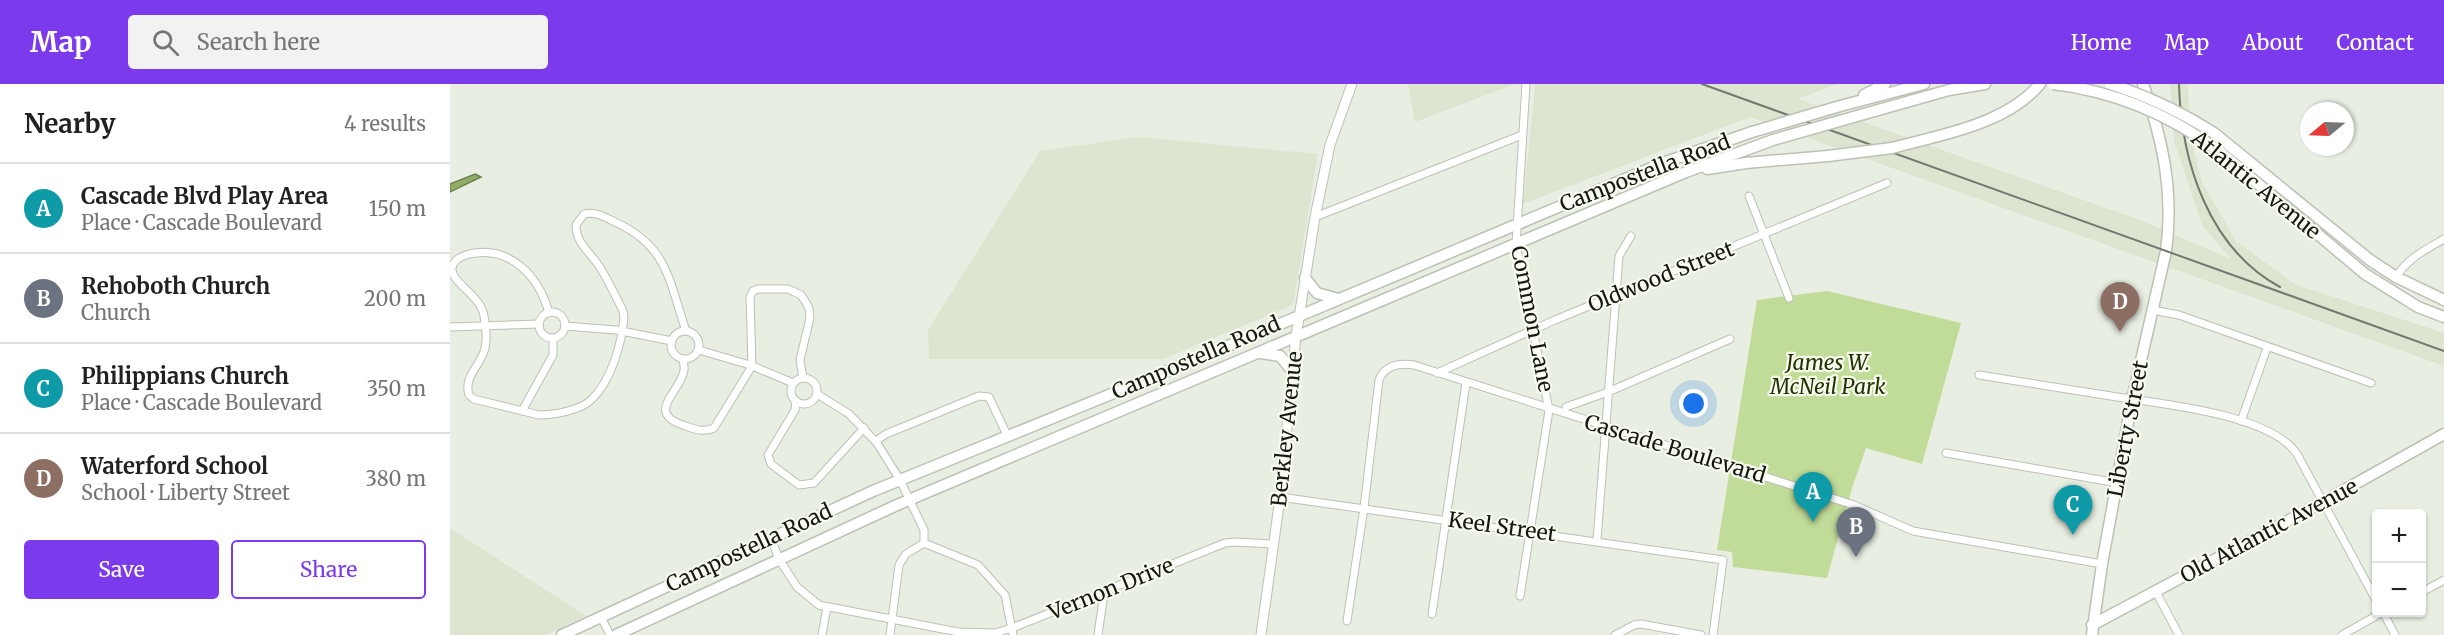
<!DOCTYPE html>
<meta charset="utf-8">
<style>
body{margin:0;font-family:Merriweather,serif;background:#f2f2f2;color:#202124}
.controls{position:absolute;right:18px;bottom:18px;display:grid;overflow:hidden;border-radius:6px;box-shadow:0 2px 4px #0004}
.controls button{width:54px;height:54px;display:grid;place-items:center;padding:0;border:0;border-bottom:2px solid #e0e0e0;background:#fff;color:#202124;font:30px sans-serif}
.compass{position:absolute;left:1850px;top:18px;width:54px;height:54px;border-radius:50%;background:#fff;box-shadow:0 2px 4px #0004;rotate:251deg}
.you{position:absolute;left:1244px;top:320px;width:21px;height:21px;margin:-15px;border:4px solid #fff;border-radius:50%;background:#1a73e8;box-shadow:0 0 0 9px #1a73e833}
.badge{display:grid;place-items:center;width:39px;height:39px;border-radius:50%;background:#7c3aed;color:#fff;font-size:20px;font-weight:700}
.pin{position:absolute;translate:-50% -50px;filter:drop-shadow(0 2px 3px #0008)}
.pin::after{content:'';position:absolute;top:32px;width:21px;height:18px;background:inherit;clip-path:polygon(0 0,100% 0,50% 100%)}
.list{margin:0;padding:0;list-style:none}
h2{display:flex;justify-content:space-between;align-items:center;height:78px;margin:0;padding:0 24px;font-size:26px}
h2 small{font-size:20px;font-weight:400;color:#757577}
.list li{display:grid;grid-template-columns:39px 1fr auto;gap:18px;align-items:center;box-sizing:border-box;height:90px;padding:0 24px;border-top:2px solid #e0e0e0}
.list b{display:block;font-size:22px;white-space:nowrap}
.list p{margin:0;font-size:20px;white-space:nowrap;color:#757577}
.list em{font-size:20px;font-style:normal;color:#757577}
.actions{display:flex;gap:12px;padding:18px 24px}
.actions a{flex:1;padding:14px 0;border:2px solid #7c3aed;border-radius:6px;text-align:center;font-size:21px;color:#7c3aed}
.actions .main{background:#7c3aed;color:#fff}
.icon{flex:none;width:33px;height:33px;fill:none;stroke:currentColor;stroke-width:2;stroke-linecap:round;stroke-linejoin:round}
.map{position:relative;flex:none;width:1994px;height:551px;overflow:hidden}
header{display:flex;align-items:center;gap:36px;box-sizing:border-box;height:84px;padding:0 30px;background:#7c3aed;color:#fff}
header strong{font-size:28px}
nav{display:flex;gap:33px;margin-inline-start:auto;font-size:21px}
.search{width:420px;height:54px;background:#f2f2f2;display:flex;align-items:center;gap:15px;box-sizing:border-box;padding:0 21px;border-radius:6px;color:#757577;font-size:22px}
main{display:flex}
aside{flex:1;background:#fff}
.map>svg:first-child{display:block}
.built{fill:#dde5d1}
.green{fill:#c1db98}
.water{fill:#93ae68;stroke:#6d814e;stroke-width:1.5}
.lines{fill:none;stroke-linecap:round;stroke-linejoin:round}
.minor-casing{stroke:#bcc1b5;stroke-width:9}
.tertiary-casing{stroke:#bcc1b5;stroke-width:11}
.secondary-casing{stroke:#bcc1b5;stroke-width:13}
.primary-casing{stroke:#bcc1b5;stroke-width:13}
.minor{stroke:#fff;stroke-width:7}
.tertiary{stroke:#fff;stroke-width:9}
.secondary{stroke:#fff;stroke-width:10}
.primary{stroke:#fff;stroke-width:10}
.rail{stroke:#73776e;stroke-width:2}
.primary-bridge-casing{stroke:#bcc1b5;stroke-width:13;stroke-linecap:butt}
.primary-bridge{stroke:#fff;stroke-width:10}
.labels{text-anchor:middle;stroke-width:4.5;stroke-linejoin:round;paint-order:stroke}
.street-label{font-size:21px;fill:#151712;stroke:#f6fbee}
.park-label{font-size:21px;font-style:italic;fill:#233200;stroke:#f6fbee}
</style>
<header>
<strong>Map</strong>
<div class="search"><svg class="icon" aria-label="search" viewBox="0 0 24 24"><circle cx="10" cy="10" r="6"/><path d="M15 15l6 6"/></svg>Search here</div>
<nav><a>Home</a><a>Map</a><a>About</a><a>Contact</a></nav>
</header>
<main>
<aside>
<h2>Nearby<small>4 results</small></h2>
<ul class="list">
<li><span class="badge" style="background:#0f9aa8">A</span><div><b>Cascade Blvd Play Area</b><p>Place · Cascade Boulevard</p></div><em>150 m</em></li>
<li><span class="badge" style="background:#6b7280">B</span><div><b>Rehoboth Church</b><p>Church</p></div><em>200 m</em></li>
<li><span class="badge" style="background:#0f9aa8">C</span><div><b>Philippians Church</b><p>Place · Cascade Boulevard</p></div><em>350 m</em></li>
<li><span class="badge" style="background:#8d6e63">D</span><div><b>Waterford School</b><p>School · Liberty Street</p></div><em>380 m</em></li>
</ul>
<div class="actions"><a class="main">Save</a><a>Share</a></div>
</aside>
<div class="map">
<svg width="1994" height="551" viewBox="0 0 1994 551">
<rect width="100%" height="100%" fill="#e8eee1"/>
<g class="built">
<polygon points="958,0 1065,0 965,38"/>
<polygon points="1085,0 1387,0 1348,15 1690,136 1781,175 1752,141 1724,57 1720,0 1738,0 1740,52 1752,98 1786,157 1844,200 1994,249 1994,282 1300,33 1073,120"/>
<polygon points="689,53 868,70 843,221 713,275 479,275 478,246 590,67"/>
<polygon points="0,444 136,532 96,551 0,551"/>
</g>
<polygon class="green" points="1377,207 1511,239 1472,380 1416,364 1402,404 1377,494 1283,483 1282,468 1267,466 1307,216"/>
<polygon class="water" points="25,90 31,93 0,108 0,100"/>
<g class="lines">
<defs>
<g id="minor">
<polyline points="1299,112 1339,214"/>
<polyline points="865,133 1072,51"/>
<path d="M 1946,193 C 1958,174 1975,166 1994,155"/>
<polyline points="1702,226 1729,231 1921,299"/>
<circle cx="102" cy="241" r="13"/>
<path d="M 99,229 C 89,192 60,161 19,170 C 12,172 3,176 2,184 C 0,198 31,211 34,232 C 36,242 37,255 35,264 C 31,282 13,292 19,311 L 24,315 L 89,331 C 104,331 132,326 142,315 C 161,297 172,259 174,233 L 173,227 C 166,213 159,198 151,185 C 142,169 126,161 126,141 L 134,130 C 146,127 154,133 165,138 C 218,162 219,197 236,247"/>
<polyline points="115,242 166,246 222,257"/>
<polyline points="0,243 89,240"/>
<circle cx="235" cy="261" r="14"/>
<polyline points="249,266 300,281 343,299"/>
<path d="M 233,276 C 234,280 235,286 233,290 C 227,310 197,329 233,341 C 244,345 252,349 264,344 L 302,282 L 300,213 L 303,207 L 308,205 L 338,205 L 351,211 L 355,217 L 359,224 L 360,234 L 350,276 L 353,294"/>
<polyline points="987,289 1105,236 1437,99"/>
<path d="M 1529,291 C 1573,298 1617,305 1661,312 C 1709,320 1819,329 1847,370 L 1926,516"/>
<circle cx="354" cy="307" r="13"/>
<polyline points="367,310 399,330 427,359 450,396 474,446 474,459"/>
<polyline points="346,317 345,326 318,371 321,380 349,401 364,399 414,344"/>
<polyline points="1116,323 1158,308 1280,255"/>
<polyline points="72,327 103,271 103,255"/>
<polyline points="1791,337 1817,264"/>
<polyline points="426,357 436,350 529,312 539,313 557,351"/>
<polyline points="1496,369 1668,399"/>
<polyline points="830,413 1273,476 1263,551"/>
<polyline points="321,454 329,475 347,503 369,521 508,548 545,549 562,544 775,459 785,458 824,460"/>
<polyline points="1147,456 1169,172 1181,152"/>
<polyline points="474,459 528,481 555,511 563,551"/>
<polyline points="1706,508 1729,551"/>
<polyline points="1972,508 1994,496"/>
<polyline points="1070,512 1099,326 1066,161 1076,0"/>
<polyline points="1933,528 1945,551"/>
<polyline points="982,530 1016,299"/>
<polyline points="151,533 160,551"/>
<path d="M 897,537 L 914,424 L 929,296 C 935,281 950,279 964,281 L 1404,421 L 1463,447 L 1652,480"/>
<polyline points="372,551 377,523"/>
<polyline points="440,551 449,481 456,470 474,459"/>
<polyline points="648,551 654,509"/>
<polyline points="1165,551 1184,541 1191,540 1251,551"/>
<polyline points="1892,551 1933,528"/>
</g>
<polyline id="tertiary" points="811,551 830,414 846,252 865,133 880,61 902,0"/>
<g id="secondary">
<polyline points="1642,541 1873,418 1994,350"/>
<path d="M 1642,551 L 1652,480 L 1682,316 L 1716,167 C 1724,108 1713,56 1693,0"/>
</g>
<g id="primary">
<polyline points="1414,11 1435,0"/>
<polyline points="1390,22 1474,0"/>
<polyline points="1414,30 1499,6 1535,0"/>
<polyline points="1764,49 1920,176 1946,193 1994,216"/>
<path d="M 1477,55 C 1517,45 1563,32 1590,0"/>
<polyline points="1769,67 1915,190 1968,223 1994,233"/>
<polyline points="1257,85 1296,79 1378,72"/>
<polyline points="855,194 867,209 888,215"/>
<polyline points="810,269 830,272 843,288"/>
<polyline points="112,551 423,407 735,280 1213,79 1302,48"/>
<polyline points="166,551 447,421 1236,88 1323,56"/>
</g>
</defs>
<use href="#minor" class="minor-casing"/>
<use href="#tertiary" class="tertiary-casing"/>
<use href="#secondary" class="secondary-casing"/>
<use href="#primary" class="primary-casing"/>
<use href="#minor" class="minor"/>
<use href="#tertiary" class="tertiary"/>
<use href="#secondary" class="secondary"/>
<use href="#primary" class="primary"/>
<g class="rail">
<polyline points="1252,0 1994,267"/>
<path d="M 1729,0 C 1731,77 1758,164 1830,203"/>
</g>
<defs>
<g id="primary-bridge">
<path d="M 1603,0 C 1664,7 1720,31 1769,67"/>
<path d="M 1660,0 C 1698,12 1731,28 1764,49"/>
<polyline points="1302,48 1390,22"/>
<polyline points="1323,56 1414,30"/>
<polyline points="1378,72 1442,64 1477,55"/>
</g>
</defs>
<use href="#primary-bridge" class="primary-bridge-casing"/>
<use href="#primary-bridge" class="primary-bridge"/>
</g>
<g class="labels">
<g class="street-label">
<text transform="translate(1195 89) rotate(-21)" y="7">Campostella Road</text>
<text transform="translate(1806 101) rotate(39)" y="7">Atlantic Avenue</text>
<text transform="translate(1211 193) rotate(-22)" y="7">Oldwood Street</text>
<text transform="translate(1082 235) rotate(79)" y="7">Common Lane</text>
<text transform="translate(746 274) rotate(-23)" y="7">Campostella Road</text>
<text transform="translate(837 345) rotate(-84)" y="7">Berkley Avenue</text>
<text transform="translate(1678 345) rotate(-79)" y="7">Liberty Street</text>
<text transform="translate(1225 365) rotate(17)" y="7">Cascade Boulevard</text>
<text transform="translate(1052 443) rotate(8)" y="7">Keel Street</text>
<text transform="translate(1819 447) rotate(-28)" y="7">Old Atlantic Avenue</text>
<text transform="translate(299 464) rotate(-25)" y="7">Campostella Road</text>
<text transform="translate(661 505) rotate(-22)" y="7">Vernon Drive</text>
</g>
<g class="park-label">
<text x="1378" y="286">James W.<tspan x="1378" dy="24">McNeil Park</tspan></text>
</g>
</g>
</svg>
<div class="controls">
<button>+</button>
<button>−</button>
</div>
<svg class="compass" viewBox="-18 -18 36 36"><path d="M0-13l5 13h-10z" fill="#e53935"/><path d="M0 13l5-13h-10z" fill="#757577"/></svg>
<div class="you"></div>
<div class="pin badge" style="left:1363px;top:438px;background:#0f9aa8">A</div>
<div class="pin badge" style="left:1406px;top:473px;background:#6b7280">B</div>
<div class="pin badge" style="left:1623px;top:451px;background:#0f9aa8">C</div>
<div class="pin badge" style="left:1670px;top:248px;background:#8d6e63">D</div>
</div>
</main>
